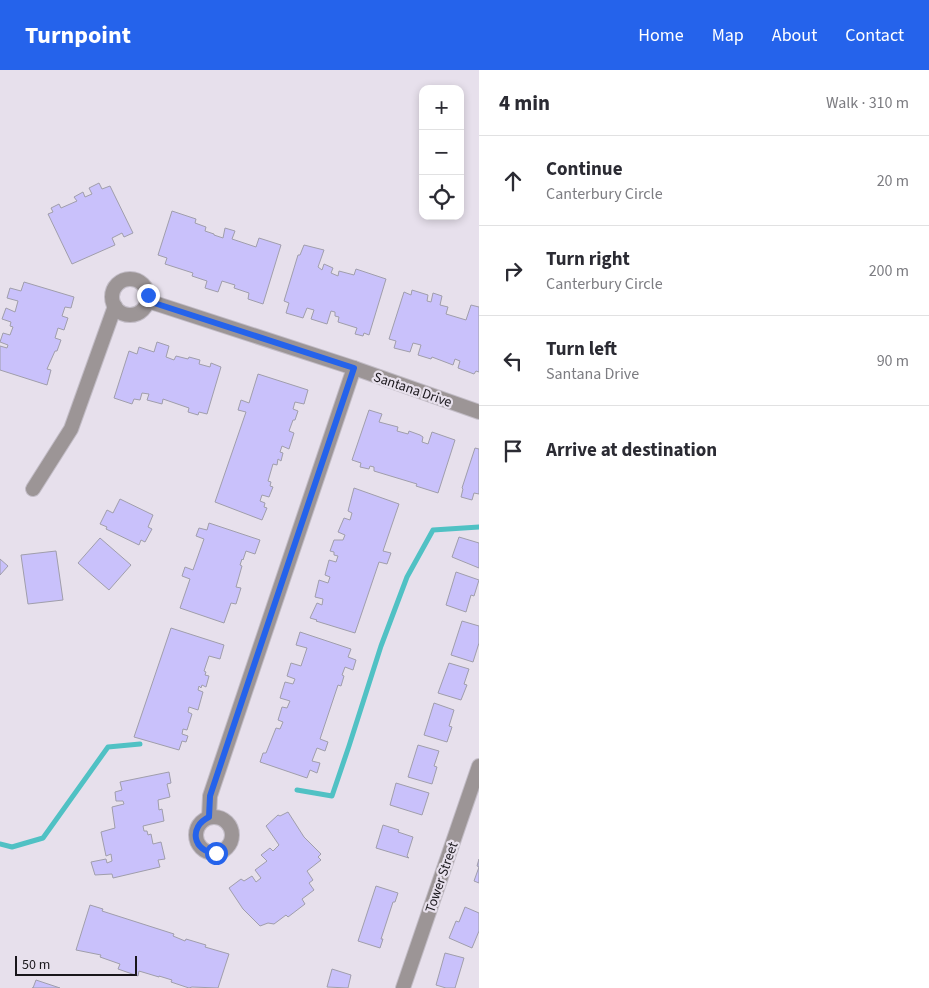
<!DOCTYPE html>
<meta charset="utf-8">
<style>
body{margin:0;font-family:"Source Sans 3",sans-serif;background:#f7f7f7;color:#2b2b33}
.controls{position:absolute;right:15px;top:15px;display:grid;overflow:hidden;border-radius:10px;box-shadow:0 2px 8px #0003}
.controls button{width:45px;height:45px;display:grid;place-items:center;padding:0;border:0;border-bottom:1px solid #e1e1e2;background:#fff;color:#2b2b33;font:25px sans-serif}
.scale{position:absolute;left:15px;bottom:12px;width:122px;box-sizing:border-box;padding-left:5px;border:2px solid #19161b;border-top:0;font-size:14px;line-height:18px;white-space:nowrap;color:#19161b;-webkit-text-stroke:4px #e7e0ec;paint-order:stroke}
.stop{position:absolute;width:15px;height:15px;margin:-11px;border:4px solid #2563eb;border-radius:50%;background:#fff}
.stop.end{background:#2563eb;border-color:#fff;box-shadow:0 1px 5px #0008}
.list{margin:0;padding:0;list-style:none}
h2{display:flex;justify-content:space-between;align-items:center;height:65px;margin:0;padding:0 20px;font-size:21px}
h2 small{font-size:16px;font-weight:400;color:#7c7c81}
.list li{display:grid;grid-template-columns:32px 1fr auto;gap:15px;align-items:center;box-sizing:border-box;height:90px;padding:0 20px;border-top:1px solid #e1e1e2}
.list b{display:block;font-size:19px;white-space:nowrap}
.list p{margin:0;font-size:16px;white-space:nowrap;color:#7c7c81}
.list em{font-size:16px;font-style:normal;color:#7c7c81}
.icon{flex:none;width:28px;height:28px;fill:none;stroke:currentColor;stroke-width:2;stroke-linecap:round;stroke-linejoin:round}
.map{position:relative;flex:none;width:479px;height:918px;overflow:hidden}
header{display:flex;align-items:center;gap:30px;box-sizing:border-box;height:70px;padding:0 25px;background:#2563eb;color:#fff}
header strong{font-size:24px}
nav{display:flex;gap:28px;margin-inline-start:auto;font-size:18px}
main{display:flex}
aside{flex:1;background:#fff}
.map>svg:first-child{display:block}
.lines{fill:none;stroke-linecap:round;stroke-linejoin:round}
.stream{stroke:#50c1c4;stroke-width:5}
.building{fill:#c9c1fb;stroke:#a09eab}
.minor-casing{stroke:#c2bcc6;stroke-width:16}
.minor{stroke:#9c9596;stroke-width:14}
.route{stroke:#2563eb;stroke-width:6}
.labels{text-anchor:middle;stroke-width:4.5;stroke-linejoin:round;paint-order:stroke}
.street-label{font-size:14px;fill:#19161b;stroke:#e7e0ec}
</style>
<header>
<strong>Turnpoint</strong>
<nav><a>Home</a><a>Map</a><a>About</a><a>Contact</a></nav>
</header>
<main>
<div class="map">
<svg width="479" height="918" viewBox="0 0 479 918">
<rect width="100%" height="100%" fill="#e7e0ec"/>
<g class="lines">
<g class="stream">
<polyline points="297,720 332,726 349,676 381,576 407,507 433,460 479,457"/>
<polyline points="0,774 12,777 43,768 108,677 140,674"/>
</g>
</g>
<g class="building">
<polygon points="99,113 102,119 110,116 133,163 124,167 122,163 112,168 115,175 72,194 48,144 53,142 51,138 59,134 61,138 77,131 74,127 83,122 85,127 92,124 89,118"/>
<polygon points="172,141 196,149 195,153 206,157 205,161 214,164 214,165 223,168 225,158 235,161 232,169 256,177 259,168 281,175 263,234 248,229 249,223 234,218 235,215 222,211 218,222 205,218 207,211 192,206 193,203 165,194 167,188 158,185"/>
<polygon points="304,175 324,180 318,197 322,200 324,194 333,198 331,203 338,206 339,201 354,205 356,199 386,209 369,265 364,263 363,266 355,264 357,258 338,252 339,247 335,246 335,242 331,241 327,254 311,249 314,240 307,238 303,248 286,243 289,233 284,231 298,185 300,185"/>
<polygon points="24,212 74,227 71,238 65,237 62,246 68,248 64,260 58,258 55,268 61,270 57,281 55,281 47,299 51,300 47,315 0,300 0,276 7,278 8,275 0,272 3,263 10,265 13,257 10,256 11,252 2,249 6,238 15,242 18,231 7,228 10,218 21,221"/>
<polygon points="412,220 428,225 427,231 431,232 433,223 442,226 440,235 448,237 446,244 466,250 471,235 479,237 479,302 476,301 474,304 458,298 460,291 455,289 453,295 432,287 431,289 418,285 421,275 413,273 410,282 394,278 396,271 389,269 404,222 411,225"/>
<polygon points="157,272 169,276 166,287 174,290 176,286 188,289 189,287 200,290 199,294 210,297 211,293 221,297 207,344 199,342 198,345 188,342 189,338 163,329 162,334 147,330 149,324 142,323 140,330 134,329 132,334 114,328 129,281 137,284 139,277 154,282"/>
<polygon points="258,304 308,320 304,334 295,332 293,339 298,341 295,350 293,350 289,361 294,363 289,379 282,376 280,382 283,383 281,391 278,389 277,395 273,394 268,411 271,412 270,416 273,417 269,427 262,425 260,431 265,433 264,437 267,438 262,450 215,432 246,342 238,340 241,330 249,333"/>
<polygon points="369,340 382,344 379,352 398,357 397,361 408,364 409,361 420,365 423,367 422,372 428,374 432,362 455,370 438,423 416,416 417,414 374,401 374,397 370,396 369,399 360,397 361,393 352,390"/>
<polygon points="475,378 479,379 479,424 474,423 472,430 461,427 463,419 462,418"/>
<polygon points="354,418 399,434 383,481 391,483 387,494 379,492 355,563 316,551 317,550 310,548 317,533 322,535 323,529 315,527 319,510 328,513 330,507 325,505 329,490 336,492 338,486 334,485 334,482 330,481 334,470 343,470 345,465 338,462 344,448 350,450 352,443 348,441"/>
<polygon points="120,429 153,445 148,457 152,459 145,472 141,470 139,475 106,459 107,457 100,454 107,440 113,443"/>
<polygon points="209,453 260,470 255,484 246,481 243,490 242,489 240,495 242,496 236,517 241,518 236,534 231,533 224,553 180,538 190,509 182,506 185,497 193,500 204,469 196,466 199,458 207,460"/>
<polygon points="459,467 479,473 479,498 452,487"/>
<polygon points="100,468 131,495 109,520 78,493"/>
<polygon points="56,481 63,530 28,534 21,485"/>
<polygon points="0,489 8,496 0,505"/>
<polygon points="456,502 479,510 474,526 471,525 466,542 446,535"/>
<polygon points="462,551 479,556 479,573 473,592 451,585"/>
<polygon points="171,558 224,575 220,589 209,586 204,601 206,602 205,605 209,606 206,617 202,615 201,618 199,616 198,620 203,622 198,640 189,637 188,642 192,644 187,660 183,659 182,664 188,666 186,672 182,671 179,680 134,667"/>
<polygon points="300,562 351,579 348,587 356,590 353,600 345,597 342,605 344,606 341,616 338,615 320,669 328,672 325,681 317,678 312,691 320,693 317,703 310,700 307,708 260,692 263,683 266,683 276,658 280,659 283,652 278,650 282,637 287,638 290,631 280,628 285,612 293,614 295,609 287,606 291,593 301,596 307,578 296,575"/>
<polygon points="449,593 469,599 464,614 467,615 461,630 438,623"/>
<polygon points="434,633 454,640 449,656 452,657 447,672 424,665"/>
<polygon points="418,675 439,681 434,696 437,697 432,714 408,707"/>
<polygon points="169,702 171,713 167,714 170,727 158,730 159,740 162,739 164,751 143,756 144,761 147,761 148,765 151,764 153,774 161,772 165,789 158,790 160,797 113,808 112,804 95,805 91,792 106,789 107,793 112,791 111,784 106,786 101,762 115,758 112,737 124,734 123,731 116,731 115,722 122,720 120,712"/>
<polygon points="396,713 429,723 422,745 390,735"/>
<polygon points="288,742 304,767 321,784 318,787 321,790 307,801 313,810 309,813 314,820 302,829 305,834 288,847 286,845 274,854 268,853 260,856 243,839 229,818 241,809 244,811 252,806 256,812 261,808 255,800 267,791 261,785 270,778 273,781 279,775 266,756 278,745 280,746"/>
<polygon points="383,755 399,760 398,762 413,767 407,786 409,788 376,778"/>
<polygon points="479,789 479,813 474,811 479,797 477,796"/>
<polygon points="376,816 398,823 395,832 393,832 381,869 383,869 380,878 358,871"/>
<polygon points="90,835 103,839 102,841 174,864 173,866 185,871 186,869 206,875 205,877 229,884 218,918 192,917 189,918 171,912 172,910 159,906 159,907 139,901 138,906 118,899 120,894 100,887 101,885 76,880"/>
<polygon points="465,837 479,843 479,861 472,878 449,868 456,851 459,852"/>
<polygon points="445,883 464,888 455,918 446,918 436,915"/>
<polygon points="332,899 351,905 348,918 327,917"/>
<polygon points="36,910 60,918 32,918 33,918"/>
</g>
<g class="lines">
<defs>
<g id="minor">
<circle cx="130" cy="227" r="18"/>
<polyline points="148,231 354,298 479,342"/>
<polyline points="33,419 71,359 115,236"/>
<circle cx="214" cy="765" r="18"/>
<polyline points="209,747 210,726 354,298"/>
<polyline points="403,918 479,696"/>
</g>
</defs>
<use href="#minor" class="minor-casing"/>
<use href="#minor" class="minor"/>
</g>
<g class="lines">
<path class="route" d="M 148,225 L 148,231 L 354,298 L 210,726 L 209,747 C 188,757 193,782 216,783"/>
</g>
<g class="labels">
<g class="street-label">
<text transform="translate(413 319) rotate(19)" y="5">Santana Drive</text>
<text transform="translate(441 807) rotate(-71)" y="5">Tower Street</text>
</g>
</g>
</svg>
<div class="controls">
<button>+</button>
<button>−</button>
<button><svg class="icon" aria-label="locate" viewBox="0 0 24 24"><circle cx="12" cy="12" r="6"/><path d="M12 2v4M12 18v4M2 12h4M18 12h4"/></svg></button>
</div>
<div class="scale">50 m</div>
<div class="stop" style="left:216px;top:783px"></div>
<div class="stop end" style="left:148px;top:225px"></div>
</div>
<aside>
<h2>4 min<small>Walk · 310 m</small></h2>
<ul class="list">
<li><svg class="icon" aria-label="ahead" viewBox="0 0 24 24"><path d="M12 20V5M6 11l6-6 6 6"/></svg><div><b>Continue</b><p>Canterbury Circle</p></div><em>20 m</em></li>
<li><svg class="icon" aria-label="right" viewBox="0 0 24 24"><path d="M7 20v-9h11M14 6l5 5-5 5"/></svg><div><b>Turn right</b><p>Canterbury Circle</p></div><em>200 m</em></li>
<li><svg class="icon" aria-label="left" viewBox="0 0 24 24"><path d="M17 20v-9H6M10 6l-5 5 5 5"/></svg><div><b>Turn left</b><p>Santana Drive</p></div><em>90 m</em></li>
<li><svg class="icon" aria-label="arrive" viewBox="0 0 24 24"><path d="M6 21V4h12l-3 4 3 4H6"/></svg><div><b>Arrive at destination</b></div></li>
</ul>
</aside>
</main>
